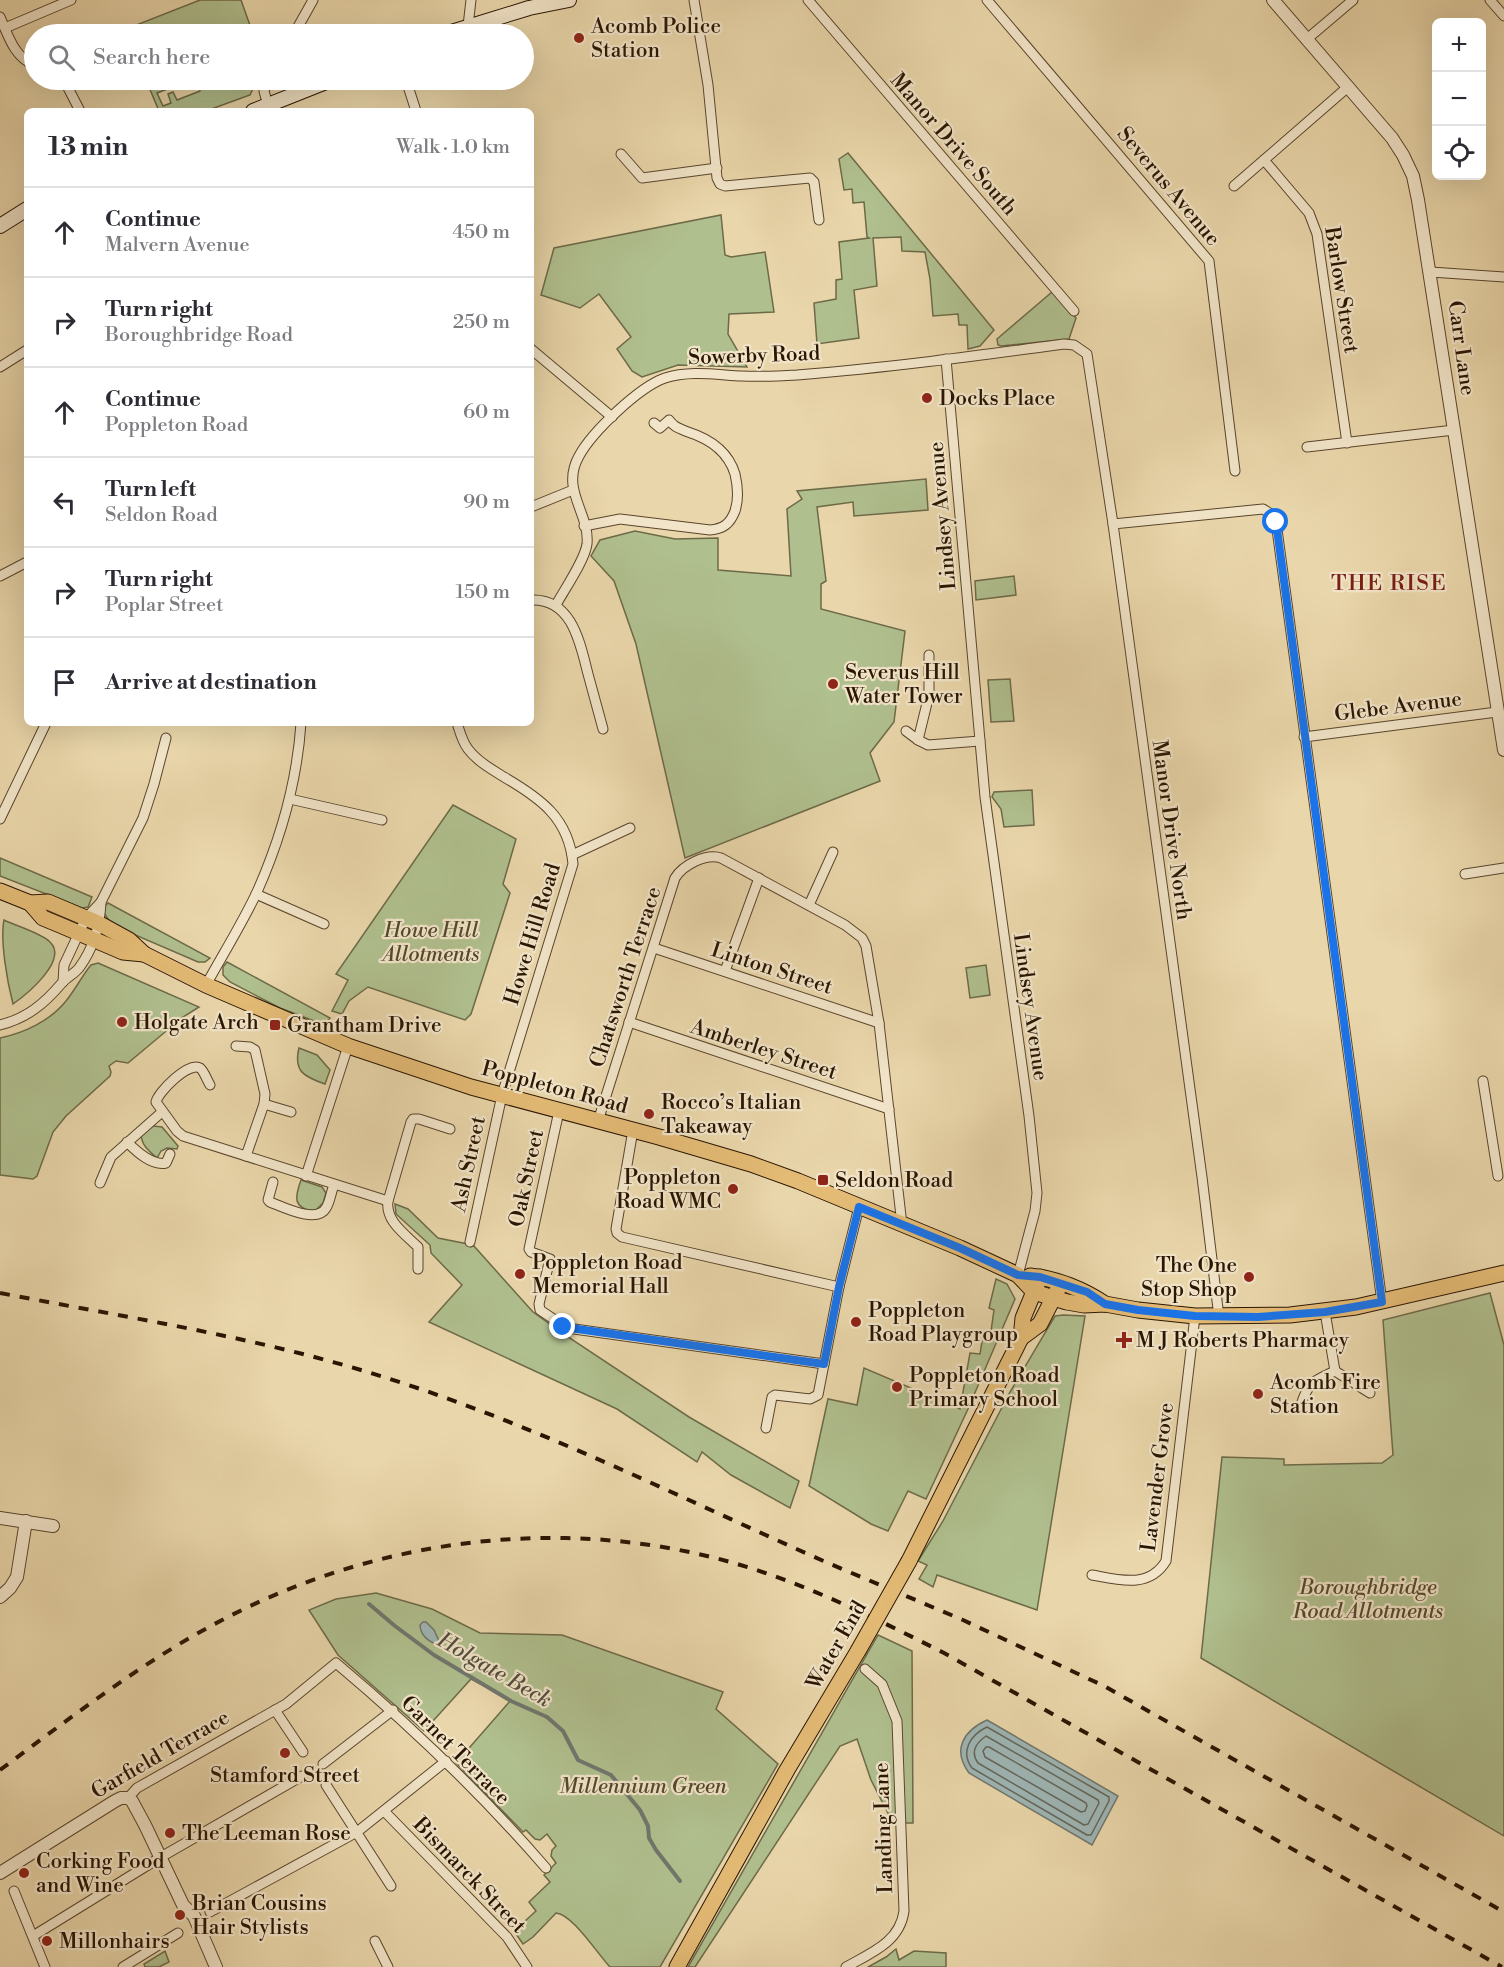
<!DOCTYPE html>
<meta charset="utf-8">
<style>
body{margin:0;font-family:"Libre Bodoni",serif;background:#f7f7f7;color:#2b2b33}
.controls{position:absolute;right:18px;top:18px;display:grid;overflow:hidden;border-radius:9px;box-shadow:0 6px 24px #0002}
.controls button{width:54px;height:54px;display:grid;place-items:center;padding:0;border:0;border-bottom:2px solid #e1e1e2;background:#fff;color:#2b2b33;font:30px sans-serif}
.stop{position:absolute;width:18px;height:18px;margin:-14px;border:4px solid #1a73e8;border-radius:50%;background:#fff}
.stop.end{background:#1a73e8;border-color:#fff;box-shadow:0 2px 6px #0008}
.list{margin:0;padding:0;list-style:none}
h2{display:flex;justify-content:space-between;align-items:center;height:78px;margin:0;padding:0 24px;font-size:26px}
h2 small{font-size:20px;font-weight:400;color:#7c7c81}
.list li{display:grid;grid-template-columns:39px 1fr auto;gap:18px;align-items:center;box-sizing:border-box;height:90px;padding:0 24px;border-top:2px solid #e1e1e2}
.list b{display:block;font-size:22px;white-space:nowrap}
.list p{margin:0;font-size:20px;white-space:nowrap;color:#7c7c81}
.list em{font-size:20px;font-style:normal;color:#7c7c81}
.icon{flex:none;width:33px;height:33px;fill:none;stroke:currentColor;stroke-width:2;stroke-linecap:round;stroke-linejoin:round}
.map{position:relative;flex:none;width:1504px;height:1967px;overflow:hidden}
.search{position:absolute;background:#fff;box-shadow:0 6px 24px #0002;left:24px;top:24px;width:510px;height:66px;display:flex;align-items:center;gap:15px;box-sizing:border-box;padding:0 21px;border-radius:33px;color:#7c7c81;font-size:22px}
.panel{position:absolute;background:#fff;box-shadow:0 6px 24px #0002;left:24px;top:108px;width:510px;height:618px;border-radius:9px}
.map>svg:first-child{display:block}
.green{fill:#b0bf8e;stroke:#6d6a48;stroke-width:1.5}
.water{fill:#9eb6b5;stroke:#70766d;stroke-width:1.5}
.lines{fill:none;stroke-linecap:round;stroke-linejoin:round}
.shore{stroke:#64665c;stroke-width:1.5}
.stream{stroke:#70766d;stroke-width:4}
.minor-casing{stroke:#5a452c;stroke-width:11}
.tertiary-casing{stroke:#5a452c;stroke-width:14}
.secondary-casing{stroke:#2a1502;stroke-width:16}
.primary-casing{stroke:#2a1502;stroke-width:17}
.minor{stroke:#f1e4c8;stroke-width:9}
.tertiary{stroke:#f1e4c8;stroke-width:12}
.secondary{stroke:#f1e4c8;stroke-width:14}
.primary{stroke:#e4bb75;stroke-width:15}
.rail{stroke:#2a1502;stroke-width:4;stroke-dasharray:10 10;stroke-linecap:butt}
.primary-bridge-casing{stroke:#2a1502;stroke-width:17;stroke-linecap:butt}
.primary-bridge{stroke:#e4bb75;stroke-width:15}
.route{stroke:#1a73e8;stroke-width:8}
.poi-dot{fill:#8f2418;stroke:#f1e4c8;stroke-width:2}
.labels{text-anchor:middle;stroke-width:4.5;stroke-linejoin:round;paint-order:stroke}
.poi-label{font-size:21px;fill:#2a1502;stroke:#f1e4c8;text-anchor:start}
.street-label{font-size:21px;fill:#2a1502;stroke:#f1e4c8}
.park-label{font-size:21px;font-style:italic;fill:#52482c;stroke:#f1e4c8}
.neighbourhood-label{font-size:22px;letter-spacing:1.5px;fill:#7a1f14;stroke:#f1e4c8}
.water-label{font-size:22px;font-style:italic;fill:#534d41;stroke:#f1e4c8}
</style>
<div class="map">
<svg width="1504" height="1967" viewBox="0 0 1504 1967">
<rect width="100%" height="100%" fill="#e9d6aa"/>
<filter id="stains"><feTurbulence type="fractalNoise" baseFrequency=".00333" numOctaves="4"/><feColorMatrix values="0 0 0 0 .2 0 0 0 0 .09 0 0 0 0 .02 0 0 0 .5 -.17"/></filter>
<radialGradient id="worn" r=".72"><stop offset=".6" stop-color="#630" stop-opacity="0"/><stop offset="1" stop-color="#630" stop-opacity=".3"/></radialGradient>
<g class="green">
<polygon points="200,0 241,0 253,34 129,34 126,29"/>
<polygon points="146,80 191,80 157,93 163,106 171,103 168,94 173,92 177,100 200,91 196,80 257,80 250,95 206,111 159,111"/>
<polygon points="848,153 994,330 980,346 968,349 967,325 959,325 958,314 933,316 930,279 925,252 902,251 901,237 873,238 877,286 854,290 859,338 817,344 814,303 836,299 836,280 842,279 839,242 869,238 867,237 864,202 853,203 852,189 844,190 839,159"/>
<polygon points="721,215 725,255 731,257 765,252 774,312 729,314 728,334 747,367 678,365 642,377 632,371 617,349 631,337 599,294 580,308 541,295 554,248"/>
<polygon points="1052,292 1076,318 1069,339 1001,346 998,345 997,339"/>
<polygon points="926,479 928,510 854,516 853,502 817,507 826,581 821,584 821,609 905,631 894,722 870,753 880,781 685,858 636,644 614,581 591,556 600,540 635,531 675,539 718,538 718,570 791,576 787,509 802,499 797,491"/>
<polygon points="1014,576 1016,595 976,600 975,581"/>
<polygon points="1010,679 1014,721 991,722 988,680"/>
<polygon points="1032,790 1034,825 1004,827 1001,809 992,797 994,792"/>
<polygon points="453,805 516,839 503,884 510,893 471,1014 465,1020 368,987 349,1001 342,1014 332,1011 348,980 336,974"/>
<polygon points="0,858 92,897 88,907 82,908 0,876"/>
<polygon points="108,903 210,958 205,962 198,962 112,925 104,913 104,907"/>
<path d="M 4,920 C 16,926 41,933 50,942 C 69,960 26,995 13,1004 C 7,981 0,940 4,920 Z"/>
<polygon points="227,962 330,1018 325,1025 280,1008 230,982 223,975 223,967"/>
<path d="M 98,963 L 199,1007 L 183,1017 L 128,1063 L 116,1061 L 109,1066 L 111,1072 L 110,1076 L 66,1116 L 53,1132 L 37,1176 L 33,1179 L 0,1175 L 0,1038 C 24,1033 50,1021 66,1001 C 75,990 82,976 91,965 Z"/>
<polygon points="986,965 990,995 970,998 966,968"/>
<path d="M 299,1048 L 317,1055 L 330,1070 L 325,1084 C 305,1077 293,1072 299,1048 Z"/>
<path d="M 153,1126 L 162,1127 L 178,1146 L 177,1149 L 167,1148 L 161,1151 L 157,1158 C 149,1151 142,1146 141,1135 Z"/>
<path d="M 301,1180 L 322,1187 L 326,1193 L 323,1203 L 314,1212 C 292,1207 295,1197 301,1180 Z"/>
<polygon points="395,1204 408,1209 438,1238 473,1245 533,1312 562,1333 689,1417 799,1481 790,1508 731,1475 702,1452 697,1462 617,1409 429,1322 462,1285 431,1253 430,1245 396,1214"/>
<polygon points="996,1279 1007,1284 1015,1299 968,1409 926,1499 908,1491 888,1531 871,1524 809,1486 828,1399 857,1405 864,1368 960,1409 970,1353 980,1354 983,1335 991,1331 994,1310 989,1308"/>
<polygon points="1490,1293 1504,1345 1504,1836 1201,1658 1222,1457 1284,1459 1284,1465 1382,1463 1393,1455 1383,1320"/>
<polygon points="1063,1315 1085,1316 1037,1610 937,1575 933,1587 919,1579 927,1565 918,1561 943,1521 1010,1392 1055,1316"/>
<path d="M 376,1593 L 432,1609 L 480,1633 L 562,1635 L 723,1692 L 716,1709 L 778,1764 L 660,1967 L 610,1967 C 597,1953 572,1914 556,1913 L 533,1937 L 523,1944 L 514,1931 L 536,1911 L 529,1902 L 550,1882 L 544,1875 L 556,1863 L 551,1856 L 552,1850 L 556,1846 L 547,1834 L 540,1840 L 535,1839 L 526,1830 L 523,1832 L 456,1763 L 511,1700 L 471,1679 L 424,1731 L 338,1655 L 309,1610 L 336,1599 Z"/>
<polygon points="878,1635 912,1651 913,1823 893,1823 871,1780 857,1739 840,1746 695,1967 688,1967"/>
<polygon points="896,1949 899,1960 914,1951 946,1953 946,1967 868,1967 886,1957"/>
<polygon points="165,1951 169,1962 159,1967 145,1967 144,1964"/>
</g>
<g class="water">
<path d="M 423,1622 L 426,1622 L 434,1630 L 439,1641 L 437,1644 C 428,1642 420,1634 420,1625 Z"/>
<path d="M 987,1720 L 1118,1796 L 1092,1845 L 969,1773 C 952,1750 963,1731 987,1720 Z"/>
</g>
<g class="lines">
<g class="shore">
<path d="M 987,1727 L 1109,1797 L 1109,1801 L 1091,1835 L 1087,1835 L 972,1768 C 960,1752 970,1735 987,1727 Z"/>
<path d="M 986,1736 L 1098,1800 L 1099,1803 L 1088,1824 L 1084,1825 L 978,1763 C 970,1752 976,1743 986,1736 Z"/>
<polygon points="986,1747 989,1747 1086,1803 1087,1806 1085,1811 1081,1812 985,1757 983,1751"/>
</g>
<polyline class="stream" points="369,1604 395,1626 434,1655 511,1701 547,1717 563,1731 578,1760 611,1775 640,1810 648,1826 649,1838 656,1850 680,1881"/>
<defs>
<g id="minor">
<polyline points="694,0 708,85 717,178 720,184 725,186 810,178 814,182 819,220"/>
<polyline points="808,0 1074,311"/>
<polyline points="987,0 1209,261 1235,471"/>
<polyline points="1490,0 1504,16"/>
<path d="M 0,17 C 8,35 14,57 34,65"/>
<polyline points="468,26 471,0"/>
<polyline points="5,28 71,0"/>
<polyline points="294,34 313,0"/>
<polyline points="1307,39 1353,0"/>
<polyline points="64,80 80,111"/>
<polyline points="406,80 416,111"/>
<polyline points="268,106 264,91 268,80"/>
<polyline points="621,154 642,178 717,168"/>
<polyline points="1264,160 1309,213 1317,234 1347,443"/>
<polyline points="1234,186 1349,86"/>
<polyline points="1431,272 1504,277"/>
<polyline points="531,349 612,417"/>
<polyline points="946,359 985,797 1029,1116 1037,1193 1035,1211 1018,1275"/>
<polyline points="0,367 27,350"/>
<polyline points="1307,447 1454,430"/>
<polyline points="531,507 573,490"/>
<polyline points="1113,524 1263,509 1271,514 1276,522 1382,1302"/>
<path d="M 584,526 L 620,519 L 710,530 C 723,529 730,524 735,511 C 739,499 738,487 735,474 C 728,451 710,439 688,432 C 679,428 675,428 669,420 L 660,428 L 654,423"/>
<polyline points="0,576 27,562"/>
<path d="M 531,600 C 572,598 580,643 588,674 C 593,692 598,711 603,729"/>
<path d="M 556,605 C 564,590 585,560 587,544 C 590,513 560,490 579,456 C 592,432 639,387 665,378 C 690,370 718,375 742,376 C 760,377 779,376 797,375 C 886,368 975,356 1064,344 L 1074,345 L 1087,354 L 1113,524 L 1202,1177 L 1219,1317"/>
<polyline points="929,655 929,695 918,740 928,745 980,741"/>
<path d="M 457,723 C 460,732 462,741 468,749 C 477,761 491,769 504,777 C 540,798 569,818 573,864 L 502,1095 L 470,1242"/>
<polyline points="906,731 918,740"/>
<polyline points="1304,737 1497,712"/>
<polyline points="290,799 382,820"/>
<polyline points="0,819 46,723"/>
<polyline points="572,855 630,828"/>
<polyline points="1465,874 1504,868"/>
<polyline points="256,894 324,924"/>
<polyline points="809,905 833,852"/>
<polyline points="654,948 879,1023"/>
<polyline points="725,971 759,878"/>
<polyline points="63,982 64,965 86,918 101,902 143,818 154,784 166,738"/>
<path d="M 206,985 C 223,954 242,924 257,892 C 281,838 297,782 301,723"/>
<polyline points="629,1022 889,1109"/>
<path d="M 0,1025 C 27,1018 44,1004 61,984 C 66,978 74,974 79,968 C 93,949 100,925 101,902"/>
<polyline points="236,1046 250,1047 255,1050 265,1094 264,1104 246,1156"/>
<polyline points="1483,1081 1498,1176"/>
<path d="M 210,1085 C 207,1080 204,1071 200,1068 C 189,1061 158,1092 156,1102 L 177,1131 L 183,1136 L 388,1201"/>
<polyline points="264,1104 291,1112"/>
<polyline points="559,1111 529,1249 531,1252 550,1259 539,1304 540,1310 567,1328 824,1364"/>
<path d="M 598,1121 L 675,878 C 683,865 706,853 721,858 L 845,925 L 862,938 L 866,946 L 879,1023 L 902,1225"/>
<polyline points="633,1130 616,1229 617,1233 622,1237 839,1287"/>
<path d="M 127,1142 C 137,1152 152,1166 166,1163 L 170,1154"/>
<polyline points="306,1176 348,1046"/>
<path d="M 273,1182 L 268,1200 L 270,1202 C 283,1207 317,1224 326,1208 C 330,1202 331,1192 334,1185"/>
<polyline points="100,1183 111,1157 162,1112"/>
<path d="M 418,1269 L 418,1247 C 405,1234 385,1221 388,1201 L 411,1122 L 413,1119 L 419,1119 L 450,1129"/>
<polyline points="1325,1312 1335,1371"/>
<path d="M 1301,1405 C 1308,1382 1314,1381 1335,1371 L 1370,1393"/>
<polyline points="766,1428 772,1397 775,1395 810,1399 818,1395 839,1287 859,1207"/>
<path d="M 1092,1575 C 1119,1580 1149,1589 1166,1561 L 1195,1316"/>
<polyline points="275,1710 303,1752"/>
<polyline points="323,1764 393,1710"/>
<polyline points="326,1785 391,1886"/>
<path d="M 128,1798 L 137,1788 L 286,1704 L 336,1663 C 411,1726 482,1794 546,1868"/>
<polyline points="384,1811 507,1937 527,1967"/>
<polyline points="14,1891 45,1967"/>
<polyline points="210,1912 357,1832 446,1761"/>
<polyline points="33,1936 161,1857 302,1776"/>
<polyline points="375,1941 388,1967"/>
<polyline points="123,1967 178,1933"/>
<path d="M 846,1967 C 871,1953 900,1942 904,1911 L 897,1721 L 882,1684 L 865,1669"/>
</g>
<g id="tertiary">
<polyline points="1273,0 1392,138 1403,155 1413,176 1418,200 1504,750"/>
<polyline points="0,1518 53,1526"/>
<polyline points="0,1597 10,1588 17,1577 26,1521"/>
<polyline points="0,1873 115,1801 121,1798 128,1798 132,1801 145,1825 183,1905 194,1916 216,1967"/>
</g>
<g id="secondary">
<polyline points="445,34 529,8 569,0"/>
<polyline points="253,111 331,80"/>
<polyline points="0,226 27,209"/>
</g>
<g id="primary">
<polyline points="0,891 30,903 48,902 100,924 129,940 144,954 206,985 348,1046 471,1087 659,1137 751,1164 798,1181 960,1248 1018,1275 1034,1292 1067,1302 1084,1305 1105,1304 1138,1310 1195,1316 1290,1315 1356,1307 1504,1273"/>
<polyline points="30,903 43,918 60,925 123,952 144,954"/>
<path d="M 1030,1276 C 1056,1278 1084,1290 1105,1304"/>
<polyline points="1021,1338 1040,1324 1058,1289"/>
<polyline points="909,1561 1021,1338 1023,1318 1040,1277"/>
<polyline points="677,1967 787,1770 858,1651"/>
</g>
</defs>
<use href="#minor" class="minor-casing"/>
<use href="#tertiary" class="tertiary-casing"/>
<use href="#secondary" class="secondary-casing"/>
<use href="#primary" class="primary-casing"/>
<use href="#minor" class="minor"/>
<use href="#tertiary" class="tertiary"/>
<use href="#secondary" class="secondary"/>
<use href="#primary" class="primary"/>
<g class="rail">
<path d="M 0,1293 C 130,1318 263,1338 390,1379 C 541,1427 683,1499 828,1563 L 963,1620 L 1104,1686 L 1504,1912"/>
<path d="M 0,1770 C 73,1716 146,1659 226,1618 C 374,1541 549,1517 711,1557 C 793,1577 869,1615 944,1653 L 1502,1967"/>
</g>
<defs>
<polyline id="primary-bridge" points="858,1651 909,1561"/>
</defs>
<use href="#primary-bridge" class="primary-bridge-casing"/>
<use href="#primary-bridge" class="primary-bridge"/>
</g>
<g class="lines">
<polyline class="route" points="563,1327 824,1364 839,1287 859,1207 960,1248 1018,1275 1040,1277 1087,1292 1105,1304 1138,1310 1195,1316 1258,1317 1325,1312 1382,1302 1276,522"/>
</g>
<g class="poi-dot">
<circle cx="579" cy="38" r="6"/>
<circle cx="927" cy="398" r="6"/>
<circle cx="833" cy="684" r="6"/>
<circle cx="122" cy="1022" r="6"/>
<rect x="269" y="1019" width="12" height="12" rx="3"/>
<circle cx="649" cy="1114" r="6"/>
<rect x="817" y="1174" width="12" height="12" rx="3"/>
<circle cx="733" cy="1189" r="6"/>
<circle cx="520" cy="1274" r="6"/>
<circle cx="1249" cy="1277" r="6"/>
<circle cx="856" cy="1322" r="6"/>
<path d="M1121 1331h6v6h6v6h-6v6h-6v-6h-6v-6h6z"/>
<circle cx="897" cy="1387" r="6"/>
<circle cx="1258" cy="1394" r="6"/>
<circle cx="285" cy="1753" r="6"/>
<circle cx="170" cy="1833" r="6"/>
<circle cx="24" cy="1873" r="6"/>
<circle cx="180" cy="1915" r="6"/>
<circle cx="47" cy="1941" r="6"/>
</g>
<g class="labels">
<g class="poi-label">
<text x="591" y="33">Acomb Police<tspan x="591" dy="24">Station</tspan></text>
<text x="939" y="405">Docks Place</text>
<text x="845" y="679">Severus Hill<tspan x="845" dy="24">Water Tower</tspan></text>
<text x="134" y="1029">Holgate Arch</text>
<text x="287" y="1032">Grantham Drive</text>
<text x="661" y="1109">Rocco’s Italian<tspan x="661" dy="24">Takeaway</tspan></text>
<text x="721" y="1184" text-anchor="end">Poppleton<tspan x="721" dy="24">Road WMC</tspan></text>
<text x="835" y="1187">Seldon Road</text>
<text x="532" y="1269">Poppleton Road<tspan x="532" dy="24">Memorial Hall</tspan></text>
<text x="1237" y="1272" text-anchor="end">The One<tspan x="1237" dy="24">Stop Shop</tspan></text>
<text x="868" y="1317">Poppleton<tspan x="868" dy="24">Road Playgroup</tspan></text>
<text x="1136" y="1347">M J Roberts Pharmacy</text>
<text x="909" y="1382">Poppleton Road<tspan x="909" dy="24">Primary School</tspan></text>
<text x="1270" y="1389">Acomb Fire<tspan x="1270" dy="24">Station</tspan></text>
<text x="285" y="1782" text-anchor="middle">Stamford Street</text>
<text x="182" y="1840">The Leeman Rose</text>
<text x="36" y="1868">Corking Food<tspan x="36" dy="24">and Wine</tspan></text>
<text x="192" y="1910">Brian Cousins<tspan x="192" dy="24">Hair Stylists</tspan></text>
<text x="59" y="1948">Millonhairs</text>
</g>
<g class="street-label">
<text transform="translate(954 144) rotate(49)" y="7">Manor Drive South</text>
<text transform="translate(1169 186) rotate(50)" y="7">Severus Avenue</text>
<text transform="translate(1342 290) rotate(81)" y="7">Barlow Street</text>
<text transform="translate(1462 348) rotate(82)" y="7">Carr Lane</text>
<text transform="translate(754 355) rotate(-2)" y="7">Sowerby Road</text>
<text transform="translate(942 516) rotate(-95)" y="7">Lindsey Avenue</text>
<text transform="translate(1398 706) rotate(-7)" y="7">Glebe Avenue</text>
<text transform="translate(1172 830) rotate(82)" y="7">Manor Drive North</text>
<text transform="translate(532 934) rotate(-73)" y="7">Howe Hill Road</text>
<text transform="translate(772 968) rotate(18)" y="7">Linton Street</text>
<text transform="translate(625 977) rotate(-72)" y="7">Chatsworth Terrace</text>
<text transform="translate(1031 1007) rotate(82)" y="7">Lindsey Avenue</text>
<text transform="translate(764 1049) rotate(18)" y="7">Amberley Street</text>
<text transform="translate(555 1087) rotate(15)" y="7">Poppleton Road</text>
<text transform="translate(468 1164) rotate(-78)" y="7">Ash Street</text>
<text transform="translate(526 1178) rotate(-78)" y="7">Oak Street</text>
<text transform="translate(1157 1477) rotate(-83)" y="7">Lavender Grove</text>
<text transform="translate(836 1645) rotate(-60)" y="7">Water End</text>
<text transform="translate(456 1750) rotate(45)" y="7">Garnet Terrace</text>
<text transform="translate(160 1754) rotate(-30)" y="7">Garfield Terrace</text>
<text transform="translate(883 1828) rotate(-92)" y="7">Landing Lane</text>
<text transform="translate(470 1875) rotate(46)" y="7">Bismarck Street</text>
</g>
<g class="park-label">
<text x="431" y="937">Howe Hill<tspan x="431" dy="24">Allotments</tspan></text>
<text x="1368" y="1594">Boroughbridge<tspan x="1368" dy="24">Road Allotments</tspan></text>
<text x="643" y="1793">Millennium Green</text>
</g>
<g class="neighbourhood-label">
<text x="1389" y="590">THE RISE</text>
</g>
<g class="water-label">
<text transform="translate(495 1669) rotate(30)" y="8">Holgate Beck</text>
</g>
</g>
<rect width="100%" height="100%" filter="url(#stains)"/>
<rect width="100%" height="100%" fill="url(#worn)"/>
</svg>
<div class="controls">
<button>+</button>
<button>−</button>
<button><svg class="icon" aria-label="locate" viewBox="0 0 24 24"><circle cx="12" cy="12" r="6"/><path d="M12 2v4M12 18v4M2 12h4M18 12h4"/></svg></button>
</div>
<div class="stop" style="left:1276px;top:522px"></div>
<div class="stop end" style="left:563px;top:1327px"></div>
<div class="search"><svg class="icon" aria-label="search" viewBox="0 0 24 24"><circle cx="10" cy="10" r="6"/><path d="M15 15l6 6"/></svg>Search here</div>
<section class="panel">
<h2>13 min<small>Walk · 1.0 km</small></h2>
<ul class="list">
<li><svg class="icon" aria-label="ahead" viewBox="0 0 24 24"><path d="M12 20V5M6 11l6-6 6 6"/></svg><div><b>Continue</b><p>Malvern Avenue</p></div><em>450 m</em></li>
<li><svg class="icon" aria-label="right" viewBox="0 0 24 24"><path d="M7 20v-9h11M14 6l5 5-5 5"/></svg><div><b>Turn right</b><p>Boroughbridge Road</p></div><em>250 m</em></li>
<li><svg class="icon" aria-label="ahead" viewBox="0 0 24 24"><path d="M12 20V5M6 11l6-6 6 6"/></svg><div><b>Continue</b><p>Poppleton Road</p></div><em>60 m</em></li>
<li><svg class="icon" aria-label="left" viewBox="0 0 24 24"><path d="M17 20v-9H6M10 6l-5 5 5 5"/></svg><div><b>Turn left</b><p>Seldon Road</p></div><em>90 m</em></li>
<li><svg class="icon" aria-label="right" viewBox="0 0 24 24"><path d="M7 20v-9h11M14 6l5 5-5 5"/></svg><div><b>Turn right</b><p>Poplar Street</p></div><em>150 m</em></li>
<li><svg class="icon" aria-label="arrive" viewBox="0 0 24 24"><path d="M6 21V4h12l-3 4 3 4H6"/></svg><div><b>Arrive at destination</b></div></li>
</ul>
</section>
</div>
